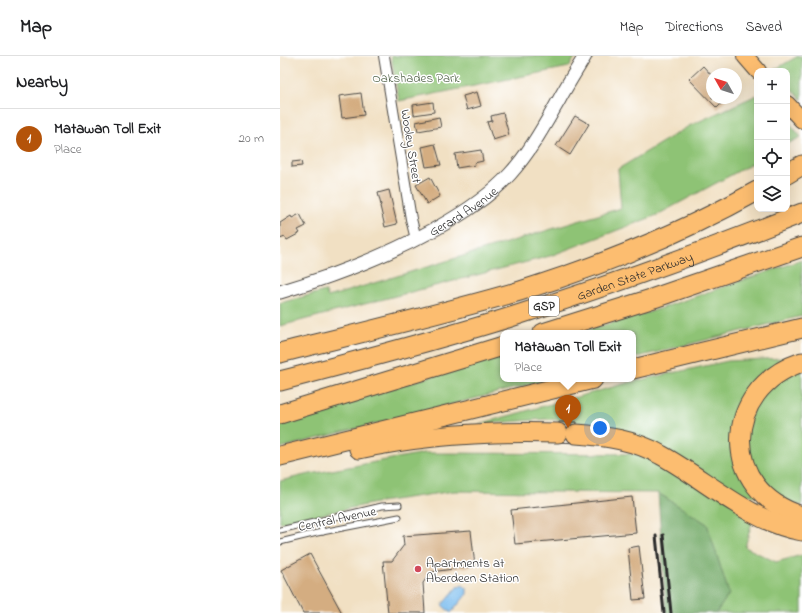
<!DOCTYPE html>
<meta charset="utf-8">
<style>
body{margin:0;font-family:"Indie Flower",sans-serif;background:#f6f6f6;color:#202124}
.controls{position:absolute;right:12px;top:12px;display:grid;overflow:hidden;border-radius:8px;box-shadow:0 4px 16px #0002}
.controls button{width:36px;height:36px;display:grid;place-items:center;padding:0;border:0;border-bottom:1px solid #e0e0e0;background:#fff;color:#202124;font:20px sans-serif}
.compass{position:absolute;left:426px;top:12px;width:36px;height:36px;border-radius:50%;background:#fff;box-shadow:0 4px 16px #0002;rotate:309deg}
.you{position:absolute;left:320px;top:372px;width:14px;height:14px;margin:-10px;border:3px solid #fff;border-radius:50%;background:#1a73e8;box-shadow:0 0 0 6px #1a73e833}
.badge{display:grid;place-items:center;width:26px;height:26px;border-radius:50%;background:#b45309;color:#fff;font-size:13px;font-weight:700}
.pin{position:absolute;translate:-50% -33px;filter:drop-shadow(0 1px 2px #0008)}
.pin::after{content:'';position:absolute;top:21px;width:14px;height:12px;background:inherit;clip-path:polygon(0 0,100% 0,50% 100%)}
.popup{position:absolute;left:220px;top:274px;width:136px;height:52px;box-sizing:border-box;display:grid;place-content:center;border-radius:8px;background:#fff;filter:drop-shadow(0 1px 3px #0005);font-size:13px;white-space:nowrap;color:#757577}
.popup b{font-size:15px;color:#202124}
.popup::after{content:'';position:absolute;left:50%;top:100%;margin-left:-8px;border:8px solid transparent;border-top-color:#fff}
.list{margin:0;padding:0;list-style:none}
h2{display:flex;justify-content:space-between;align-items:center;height:52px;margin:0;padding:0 16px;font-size:17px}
h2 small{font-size:13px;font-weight:400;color:#757577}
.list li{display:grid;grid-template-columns:26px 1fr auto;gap:12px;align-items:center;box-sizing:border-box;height:60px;padding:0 16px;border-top:1px solid #e0e0e0}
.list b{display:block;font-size:15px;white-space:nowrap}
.list p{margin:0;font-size:13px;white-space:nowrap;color:#757577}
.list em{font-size:13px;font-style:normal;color:#757577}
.icon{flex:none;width:22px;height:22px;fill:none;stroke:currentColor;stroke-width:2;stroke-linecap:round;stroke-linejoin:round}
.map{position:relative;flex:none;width:522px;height:557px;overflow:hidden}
header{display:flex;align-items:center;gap:24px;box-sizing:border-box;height:56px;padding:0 20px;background:#fff;border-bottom:1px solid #e0e0e0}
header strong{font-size:19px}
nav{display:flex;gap:22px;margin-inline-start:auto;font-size:14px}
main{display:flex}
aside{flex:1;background:#fff}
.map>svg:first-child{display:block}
.green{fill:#8ec375;stroke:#5c7750}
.forest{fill:#72a966;stroke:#4e6a48}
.water{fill:#78bbee;stroke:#52738c}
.building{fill:#d4ad81}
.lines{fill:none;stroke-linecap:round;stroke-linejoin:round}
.service-casing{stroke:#494642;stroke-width:7}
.minor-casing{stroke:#494642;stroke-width:12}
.tertiary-casing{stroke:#494642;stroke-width:15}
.primary-casing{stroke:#494642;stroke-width:18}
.motorway-casing{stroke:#494642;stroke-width:21}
.service{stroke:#fff;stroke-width:5}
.minor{stroke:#fff;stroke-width:10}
.tertiary{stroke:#fff;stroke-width:13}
.primary{stroke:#fcbd6f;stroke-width:16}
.motorway{stroke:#fcbd6f;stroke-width:19}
.rail{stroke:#2b2b2b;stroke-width:3}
.poi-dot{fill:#d1495b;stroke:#fff;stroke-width:1.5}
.labels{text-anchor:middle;stroke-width:3;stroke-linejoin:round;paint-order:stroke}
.shield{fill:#fff;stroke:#6b6b6b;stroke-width:1}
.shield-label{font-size:12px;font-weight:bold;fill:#2b2b2b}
.park-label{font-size:13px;fill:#4e6045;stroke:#fff}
.street-label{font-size:13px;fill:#2b2b2b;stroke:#fff}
.poi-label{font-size:13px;fill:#2b2b2b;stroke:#fff;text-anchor:start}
</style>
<header>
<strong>Map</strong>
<nav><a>Map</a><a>Directions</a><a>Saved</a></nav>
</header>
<main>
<aside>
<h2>Nearby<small></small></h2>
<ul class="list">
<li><span class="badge">1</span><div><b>Matawan Toll Exit</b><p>Place</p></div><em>20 m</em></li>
</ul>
</aside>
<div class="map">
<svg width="522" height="557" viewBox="0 0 522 557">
<rect width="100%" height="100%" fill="#fff"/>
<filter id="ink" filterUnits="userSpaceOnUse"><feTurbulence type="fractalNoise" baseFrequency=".025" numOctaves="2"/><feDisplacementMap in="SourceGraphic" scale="8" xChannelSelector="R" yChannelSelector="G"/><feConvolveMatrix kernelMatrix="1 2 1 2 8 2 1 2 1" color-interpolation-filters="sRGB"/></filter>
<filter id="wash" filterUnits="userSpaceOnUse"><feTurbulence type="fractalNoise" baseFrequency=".012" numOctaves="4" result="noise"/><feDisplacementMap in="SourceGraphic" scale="16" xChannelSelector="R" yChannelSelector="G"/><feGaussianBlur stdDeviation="0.9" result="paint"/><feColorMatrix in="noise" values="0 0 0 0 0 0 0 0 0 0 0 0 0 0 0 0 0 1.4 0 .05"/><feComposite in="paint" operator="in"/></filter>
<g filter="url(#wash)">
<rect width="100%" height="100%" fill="#f1e0c3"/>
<g class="green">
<polygon points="111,0 296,0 289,11 119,45"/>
<polygon points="518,0 522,0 522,44 507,28 507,15 495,15 494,14"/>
<polygon points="477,39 477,105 377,159 270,200 0,270 0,247 45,235 48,241 341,152 338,113 409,70"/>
<polygon points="507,64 521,81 507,88"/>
<polygon points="522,204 522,260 353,302 353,277 297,277 370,256"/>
<polygon points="223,299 223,323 271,323 0,392 0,365"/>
<polygon points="522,301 522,450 495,442 452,437 349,378 315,368 267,363 199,368 351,326 448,305"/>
<polygon points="144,397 373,398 474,459 465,491 496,506 522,499 522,557 436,557 449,538 427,468 378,437 174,435 100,446 0,467 0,425 25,419"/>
</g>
<polygon class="forest" points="378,437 427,468 449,538 436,557 386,557"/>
<polygon class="water" points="182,529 187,532 187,538 171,557 162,549 178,530 179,531"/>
<g id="blocks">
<g class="building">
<polygon points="423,10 432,20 432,42 444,42 446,43 437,52 409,23"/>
<polygon points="197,36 201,50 187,54 183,40"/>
<polygon points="81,37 84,59 62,62 59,40"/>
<polygon points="153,46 154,56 134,59 133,49"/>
<polygon points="223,57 229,79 213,84 207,66 212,65 211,60"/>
<polygon points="295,60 309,68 290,99 276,90"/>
<polygon points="159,61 161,71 138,75 136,66"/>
<polygon points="155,88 161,109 146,111 142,91"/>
<polygon points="201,94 203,105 194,107 195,109 177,112 175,98"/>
<polygon points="21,105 22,110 12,111 12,106"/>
<polygon points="150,121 160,140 147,148 136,129"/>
<polygon points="109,134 117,168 105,171 100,150 101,149 98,137"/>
<polygon points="20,158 26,170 18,174 20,177 7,184 5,181 0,183 0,167 11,160 12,162"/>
<polygon points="279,366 297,366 296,387 278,386"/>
<polygon points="352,441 356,477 235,488 231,454"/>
<polygon points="191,475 195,510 151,516 143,527 145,557 108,557 103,505 112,505 124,489 123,480"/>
<polygon points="359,490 365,543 353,544 348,492"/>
<polygon points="30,498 62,557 23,557 1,514"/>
</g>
</g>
</g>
<g filter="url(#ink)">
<use href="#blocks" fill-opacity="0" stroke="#494642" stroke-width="1"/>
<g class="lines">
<defs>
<g id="service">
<polyline points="38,465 43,476"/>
<polyline points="0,474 102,450 119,449"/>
<polyline points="0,486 37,477 119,461"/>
</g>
<polyline id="minor" points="104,0 131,163 136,183"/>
<g id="tertiary">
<path id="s1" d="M 0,236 C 54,220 108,199 157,172 C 184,157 209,141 230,118 C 250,96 264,70 279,44 C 287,29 296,15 305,0"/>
</g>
<g id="primary">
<polyline points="465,0 478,15"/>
<polyline points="507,48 522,64"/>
</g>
<g id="motorway">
<polyline points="507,118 522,109"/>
<polyline points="263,277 374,242 522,191"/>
<path d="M 0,297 C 80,277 161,258 240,235 C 320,210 404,176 477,135"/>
<path d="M 522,306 C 441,333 439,435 522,460"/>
<polyline points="353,313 522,272"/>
<path id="s2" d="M 0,325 C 77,305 154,285 231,261 C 329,230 426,195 522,157"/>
<polyline points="0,358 223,290"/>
<path d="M 296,378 C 325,380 355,384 381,399 C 425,423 472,467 522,475"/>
<path d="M 79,393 C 144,379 212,375 278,377"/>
<polyline points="0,400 313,323"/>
</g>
</defs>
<use href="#service" class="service-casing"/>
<use href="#minor" class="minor-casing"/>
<use href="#tertiary" class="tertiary-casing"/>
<use href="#primary" class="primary-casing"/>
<use href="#motorway" class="motorway-casing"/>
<use href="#service" class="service"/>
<use href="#minor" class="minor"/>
<use href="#tertiary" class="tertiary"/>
<use href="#primary" class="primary"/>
<use href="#motorway" class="motorway"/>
<g class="rail">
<polyline points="383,479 391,557"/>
<polyline points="376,480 384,557"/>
</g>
</g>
</g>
<circle class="poi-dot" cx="138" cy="513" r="4"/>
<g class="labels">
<rect class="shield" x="249" y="240" width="30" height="20" rx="3"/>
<g class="shield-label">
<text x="264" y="254">GSP</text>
</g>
<g class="park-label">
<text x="136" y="26">Oakshades Park</text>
</g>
<g class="street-label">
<text transform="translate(132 90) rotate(81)" y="5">Wooley Street</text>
<text dy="5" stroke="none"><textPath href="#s1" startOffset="201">Gerard Avenue</textPath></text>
<text dy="5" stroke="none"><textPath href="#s2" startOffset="370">Garden State Parkway</textPath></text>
<text transform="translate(57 462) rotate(-12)" y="5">Central Avenue</text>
</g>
<g class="poi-label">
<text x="146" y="511">Apartments at<tspan x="146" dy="15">Aberdeen Station</tspan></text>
</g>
</g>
</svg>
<div class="controls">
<button>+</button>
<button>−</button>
<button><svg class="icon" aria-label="locate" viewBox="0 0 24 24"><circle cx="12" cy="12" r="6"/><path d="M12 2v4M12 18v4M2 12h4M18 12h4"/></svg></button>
<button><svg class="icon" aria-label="layers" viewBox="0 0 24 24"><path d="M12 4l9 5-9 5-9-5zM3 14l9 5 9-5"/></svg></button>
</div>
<svg class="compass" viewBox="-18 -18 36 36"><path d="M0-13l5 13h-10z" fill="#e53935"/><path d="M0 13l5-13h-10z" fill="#757577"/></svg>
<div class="you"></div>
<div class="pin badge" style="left:288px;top:372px">1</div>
<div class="popup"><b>Matawan Toll Exit</b>Place</div>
</div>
</main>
